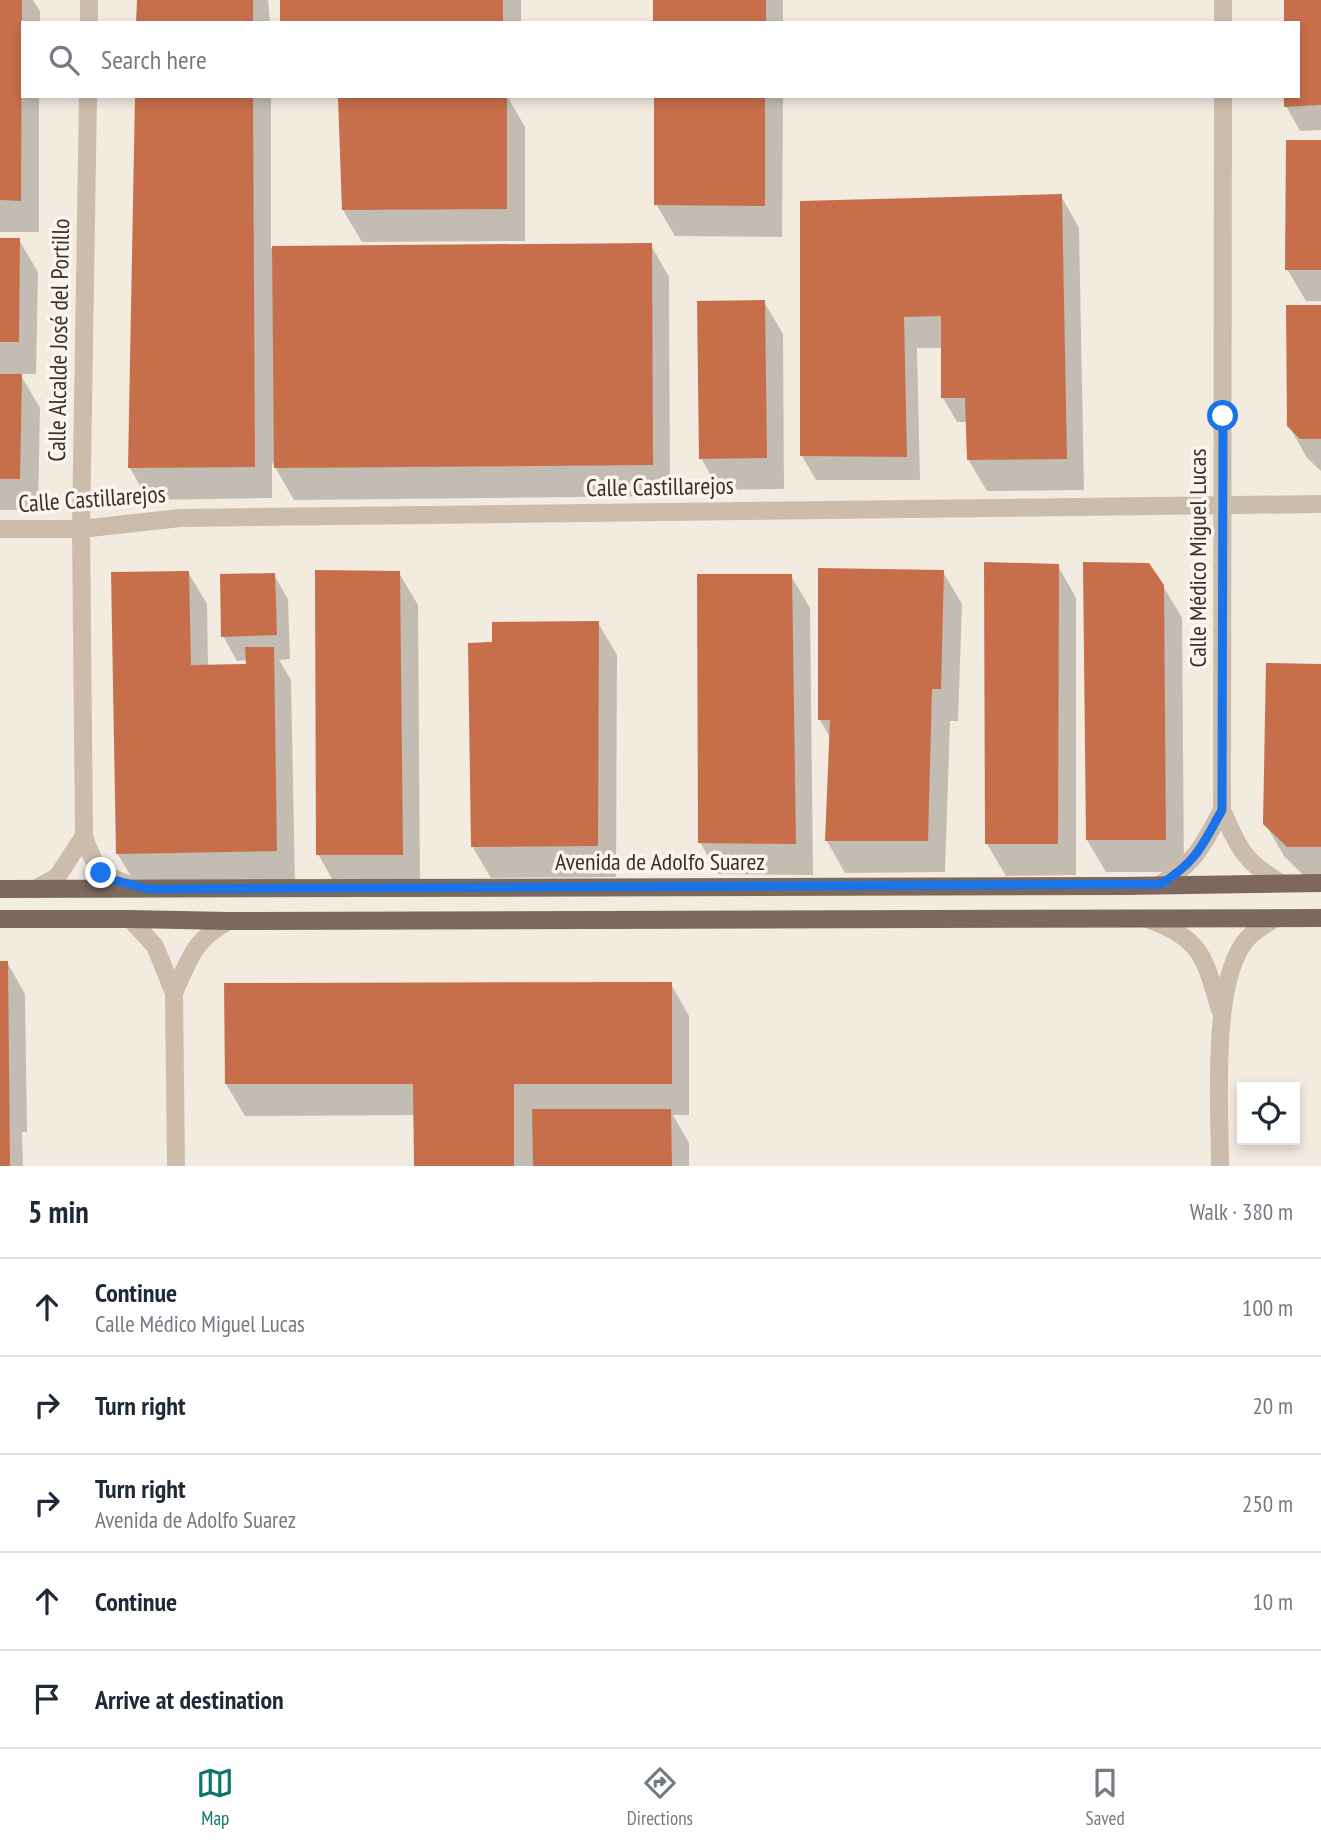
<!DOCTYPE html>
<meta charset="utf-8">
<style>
body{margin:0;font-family:"PT Sans Narrow",sans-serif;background:#f2f2f3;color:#1f2937}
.controls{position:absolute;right:21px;bottom:21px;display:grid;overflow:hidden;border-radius:0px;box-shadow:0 4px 10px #0003}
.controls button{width:63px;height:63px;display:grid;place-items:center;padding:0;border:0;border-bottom:2px solid #e0e1e3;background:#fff;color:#1f2937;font:35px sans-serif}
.stop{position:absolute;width:21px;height:21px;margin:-16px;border:5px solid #1a73e8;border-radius:50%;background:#fff}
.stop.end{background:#1a73e8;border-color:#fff;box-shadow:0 2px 7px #0008}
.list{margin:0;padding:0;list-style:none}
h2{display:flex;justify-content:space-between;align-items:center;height:91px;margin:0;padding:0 28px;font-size:30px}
h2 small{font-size:23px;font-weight:400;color:#747a83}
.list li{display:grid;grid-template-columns:46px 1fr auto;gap:21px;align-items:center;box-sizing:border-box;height:98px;padding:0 28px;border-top:2px solid #e0e1e3}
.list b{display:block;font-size:26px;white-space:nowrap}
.list p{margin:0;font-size:23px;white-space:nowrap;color:#747a83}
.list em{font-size:23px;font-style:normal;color:#747a83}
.icon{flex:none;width:38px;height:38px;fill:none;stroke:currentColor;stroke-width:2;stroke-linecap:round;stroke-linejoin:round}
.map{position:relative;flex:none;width:1321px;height:1166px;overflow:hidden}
.search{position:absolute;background:#fff;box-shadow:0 4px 10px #0003;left:21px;right:21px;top:21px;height:77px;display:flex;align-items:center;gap:18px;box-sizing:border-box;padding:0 24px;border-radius:0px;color:#747a83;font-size:26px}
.sheet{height:581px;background:#fff}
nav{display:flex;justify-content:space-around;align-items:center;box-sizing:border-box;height:98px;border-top:2px solid #e0e1e3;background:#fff;font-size:19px;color:#747a83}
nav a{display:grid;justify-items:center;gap:4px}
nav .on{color:#0f766e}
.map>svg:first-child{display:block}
.shadow{fill:#0003}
.building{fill:#c76f4b}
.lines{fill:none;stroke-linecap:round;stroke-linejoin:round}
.minor{stroke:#ccbcab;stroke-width:18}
.primary{stroke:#7c685c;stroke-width:18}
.route{stroke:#1a73e8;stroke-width:9}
.labels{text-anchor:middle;stroke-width:7;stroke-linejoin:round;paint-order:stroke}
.street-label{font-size:24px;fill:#3a302b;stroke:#fbf5ed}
</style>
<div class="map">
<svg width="1321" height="1166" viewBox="0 0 1321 1166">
<rect width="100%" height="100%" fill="#f3ebe0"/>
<g class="shadow">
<polygon points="0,0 33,0 40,11 40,23 23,23 23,96 39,96 39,232 0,232"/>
<polygon points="139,0 268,0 270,23 138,23"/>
<polygon points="281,0 521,0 521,23 282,23"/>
<rect x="655" y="0" width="128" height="23"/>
<polygon points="1285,0 1321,0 1321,130 1300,131 1286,106 1298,96 1298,23"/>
<polygon points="137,96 271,96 271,248 651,245 669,277 670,496 294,500 272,462 272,498 148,500 130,468"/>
<polygon points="301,96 507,96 525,127 525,241 362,242 343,210 340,97"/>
<polygon points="656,96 783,96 782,237 675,236 656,204"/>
<polygon points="1321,142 1321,301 1306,301 1287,269"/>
<polygon points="1061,196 1079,228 1084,490 987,491 968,459 968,422 957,422 943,398 942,348 917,348 920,480 816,480 802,456 801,318"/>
<polygon points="0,240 19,240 38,272 36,374 20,374 40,408 38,510 0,510"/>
<polygon points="764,302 783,334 784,489 719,490 701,458"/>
<polygon points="1321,307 1321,471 1307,458 1289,426"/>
<polygon points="1058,566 1076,598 1076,875 1006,876 987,844"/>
<polygon points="188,572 207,604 208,666 247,666 247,660 237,661 223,636 274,575 288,599 290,659 279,660 291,680 295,883 136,885 117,853"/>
<polygon points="943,572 962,604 958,721 950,721 945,872 845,873 827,841 831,739 820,720"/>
<polygon points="399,573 418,605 420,887 336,886 318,854"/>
<polygon points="791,576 810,608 813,875 718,874 700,842"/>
<polygon points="1163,586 1182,618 1184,872 1106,872 1087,840"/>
<polygon points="598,623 617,655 616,877 491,878 472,846 494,644"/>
<polygon points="1321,665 1321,879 1307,879 1284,856 1265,823"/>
<polygon points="0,962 7,962 25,994 27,1132 22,1132 23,1166 0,1166"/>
<polygon points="226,984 671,984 689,1016 689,1115 673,1115 689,1143 689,1166 416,1166 415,1115 245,1116 226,1084"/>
</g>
<g class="building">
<polygon points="0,0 22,0 21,201 0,200"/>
<polygon points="137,0 253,0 253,23 136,23"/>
<rect x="280" y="0" width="223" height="23"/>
<rect x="653" y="0" width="113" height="23"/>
<polygon points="1284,0 1321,0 1321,105 1284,107 1284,96 1298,96 1298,23 1284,23"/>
<polygon points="135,96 253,96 255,467 128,468"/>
<polygon points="407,96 507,96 507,209 342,210 338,98"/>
<polygon points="654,96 765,96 765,206 654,205"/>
<polygon points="1286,140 1321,140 1321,270 1285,270"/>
<polygon points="1062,194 1067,459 967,460 965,398 941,398 941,316 904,317 907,457 800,456 800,201"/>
<polygon points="0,238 20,238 19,342 0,342"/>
<polygon points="652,243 653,465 274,468 272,246"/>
<polygon points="765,300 767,458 699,459 697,301"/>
<polygon points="1286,305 1321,305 1321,439 1300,439 1287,426"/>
<polygon points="0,374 22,374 20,479 0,479"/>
<polygon points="984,562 1059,564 1058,844 985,844"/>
<polygon points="1083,562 1149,563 1164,585 1166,840 1086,840"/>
<polygon points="818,568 944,570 941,689 932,689 928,841 825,841 830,720 818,720"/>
<polygon points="315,570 400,571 403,855 316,855"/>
<polygon points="189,571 191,665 246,664 245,647 274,647 277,851 116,854 111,572"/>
<polygon points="275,573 277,635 221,637 220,574"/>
<polygon points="697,574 792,574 796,844 698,843"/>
<polygon points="599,621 598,846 471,847 468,643 492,642 492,622"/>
<polygon points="1266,663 1321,664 1321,847 1287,847 1263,824"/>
<polygon points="0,961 8,961 10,1166 0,1166"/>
<polygon points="672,982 672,1084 514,1084 514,1166 414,1166 413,1084 225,1084 224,983"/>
<polygon points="532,1109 671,1109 672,1166 533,1166"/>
</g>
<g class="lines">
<g class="minor">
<polyline points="89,23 89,0"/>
<polyline points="1223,23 1223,0"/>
<path d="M 88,96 L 81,529 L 84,836 C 95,870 102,877 136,886"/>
<path d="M 1223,96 L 1222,810 C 1238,847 1244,862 1281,883"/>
<polyline points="0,529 81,529 180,518 1321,504"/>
<path d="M 1161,884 C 1197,861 1202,846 1222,810"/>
<polyline points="35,889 57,877 84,836"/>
<polyline points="130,919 155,946 174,993 176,1166"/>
<path d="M 1150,920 C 1203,939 1205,960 1220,1010"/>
<path d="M 174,993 C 190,958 193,941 228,921"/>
<path d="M 1220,1166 C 1220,1110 1210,978 1248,938 C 1255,930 1266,925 1275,918"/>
</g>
<g class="primary">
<polyline points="0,889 1124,886 1321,883"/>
<polyline points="0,919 130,919 228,921 1321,918"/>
</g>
</g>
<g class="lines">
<path class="route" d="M 101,873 L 114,880 L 148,889 L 1161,884 C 1197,861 1202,846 1222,810 L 1223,416"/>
</g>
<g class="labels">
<g class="street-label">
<text transform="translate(59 340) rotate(-89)" y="8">Calle Alcalde José del Portillo</text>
<text transform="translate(660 487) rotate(-1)" y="8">Calle Castillarejos</text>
<text transform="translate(92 499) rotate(-4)" y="8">Calle Castillarejos</text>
<text transform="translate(1198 558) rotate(-90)" y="8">Calle Médico Miguel Lucas</text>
<text x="660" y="870">Avenida de Adolfo Suarez</text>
</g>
</g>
</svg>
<div class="controls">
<button><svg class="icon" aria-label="locate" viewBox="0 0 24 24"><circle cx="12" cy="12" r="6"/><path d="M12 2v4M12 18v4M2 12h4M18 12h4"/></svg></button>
</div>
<div class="stop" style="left:1223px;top:416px"></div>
<div class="stop end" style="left:101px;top:873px"></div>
<div class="search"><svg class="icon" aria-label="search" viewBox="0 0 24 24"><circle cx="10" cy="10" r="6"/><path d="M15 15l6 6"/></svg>Search here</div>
</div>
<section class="sheet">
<h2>5 min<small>Walk · 380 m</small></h2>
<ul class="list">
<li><svg class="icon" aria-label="ahead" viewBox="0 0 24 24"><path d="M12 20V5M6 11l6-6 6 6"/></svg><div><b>Continue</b><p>Calle Médico Miguel Lucas</p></div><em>100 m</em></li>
<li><svg class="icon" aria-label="right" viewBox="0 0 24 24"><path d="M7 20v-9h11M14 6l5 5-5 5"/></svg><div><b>Turn right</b></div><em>20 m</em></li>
<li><svg class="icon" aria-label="right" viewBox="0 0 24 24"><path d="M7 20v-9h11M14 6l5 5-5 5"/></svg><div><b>Turn right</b><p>Avenida de Adolfo Suarez</p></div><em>250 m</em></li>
<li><svg class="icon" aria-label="ahead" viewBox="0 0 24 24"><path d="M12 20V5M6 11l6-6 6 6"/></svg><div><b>Continue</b></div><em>10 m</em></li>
<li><svg class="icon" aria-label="arrive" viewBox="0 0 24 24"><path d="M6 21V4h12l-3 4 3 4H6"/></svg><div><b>Arrive at destination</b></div></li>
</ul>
</section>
<nav>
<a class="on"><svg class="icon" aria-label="map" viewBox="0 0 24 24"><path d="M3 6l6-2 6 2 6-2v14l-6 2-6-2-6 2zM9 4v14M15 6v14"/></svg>Map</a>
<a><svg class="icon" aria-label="directions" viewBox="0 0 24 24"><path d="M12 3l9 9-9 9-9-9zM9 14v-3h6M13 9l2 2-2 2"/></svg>Directions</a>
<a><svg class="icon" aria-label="saved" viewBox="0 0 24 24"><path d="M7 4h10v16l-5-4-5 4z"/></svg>Saved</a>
</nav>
